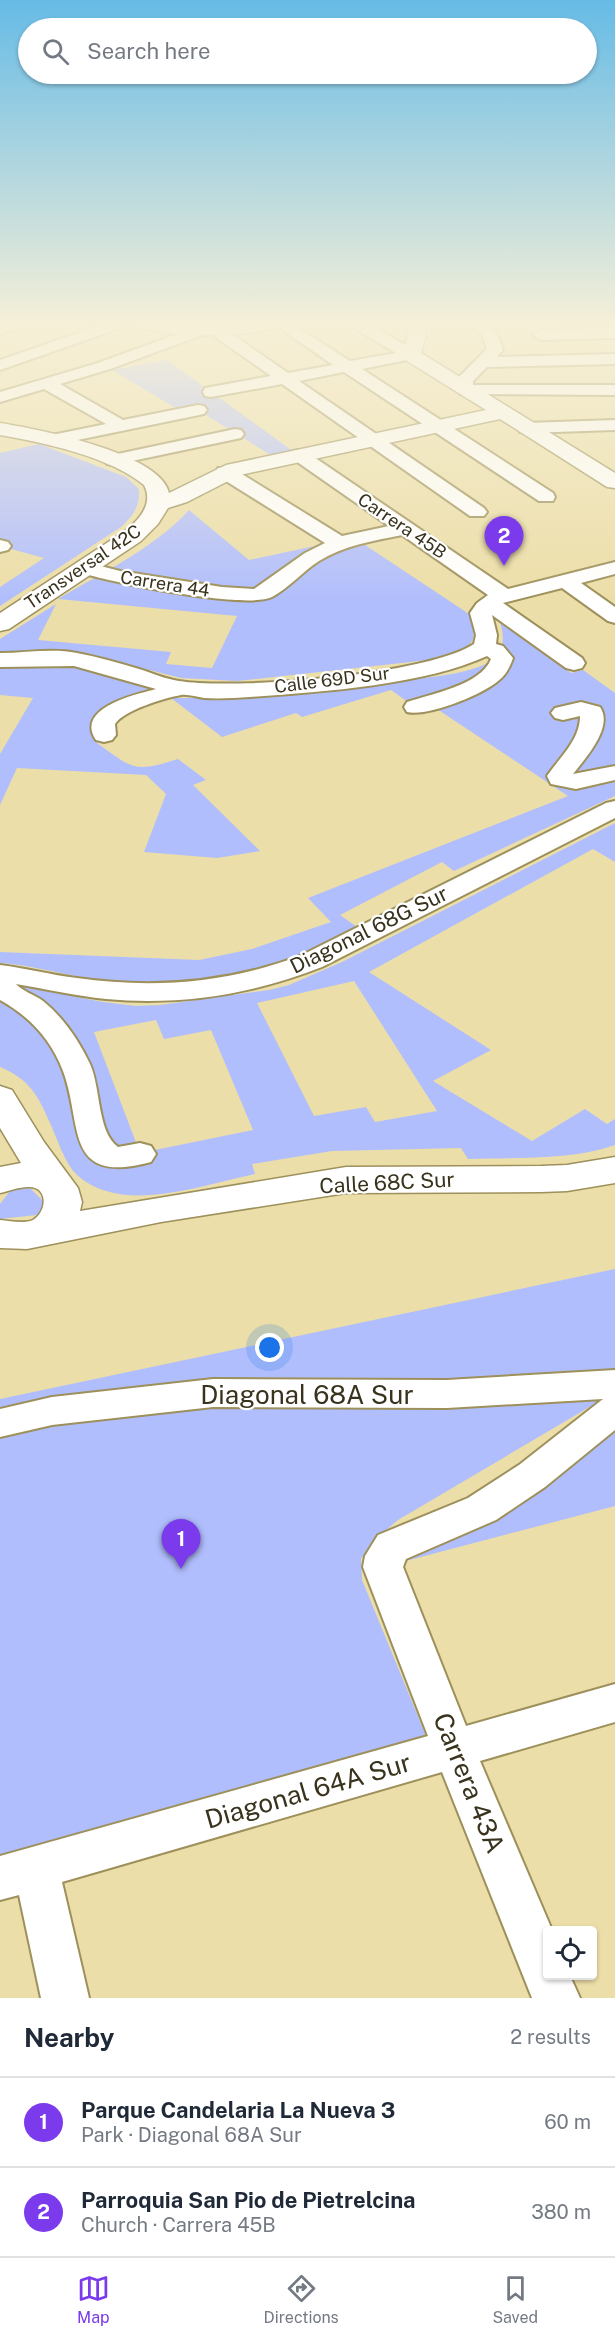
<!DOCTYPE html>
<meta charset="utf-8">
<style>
body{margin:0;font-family:"Public Sans",sans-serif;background:#f2f2f3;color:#1f2937}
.controls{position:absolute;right:18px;bottom:18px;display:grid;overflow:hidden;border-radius:6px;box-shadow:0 2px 4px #0004}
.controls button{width:54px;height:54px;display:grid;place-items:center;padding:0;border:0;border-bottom:2px solid #e0e1e3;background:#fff;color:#1f2937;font:30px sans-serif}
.you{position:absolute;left:270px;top:1348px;width:21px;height:21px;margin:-15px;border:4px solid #fff;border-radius:50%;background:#1a73e8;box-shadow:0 0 0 9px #1a73e833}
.badge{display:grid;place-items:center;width:39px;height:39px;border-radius:50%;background:#7c3aed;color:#fff;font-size:20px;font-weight:700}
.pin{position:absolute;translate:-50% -50px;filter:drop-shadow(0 2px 3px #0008)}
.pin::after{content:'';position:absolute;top:32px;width:21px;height:18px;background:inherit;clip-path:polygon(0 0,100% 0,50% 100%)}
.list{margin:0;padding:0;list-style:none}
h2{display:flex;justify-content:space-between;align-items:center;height:78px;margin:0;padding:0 24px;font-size:26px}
h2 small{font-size:20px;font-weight:400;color:#747a83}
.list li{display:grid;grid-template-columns:39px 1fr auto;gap:18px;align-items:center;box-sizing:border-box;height:90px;padding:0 24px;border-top:2px solid #e0e1e3}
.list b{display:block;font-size:22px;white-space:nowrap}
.list p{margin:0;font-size:20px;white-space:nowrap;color:#747a83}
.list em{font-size:20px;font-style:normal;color:#747a83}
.icon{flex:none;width:33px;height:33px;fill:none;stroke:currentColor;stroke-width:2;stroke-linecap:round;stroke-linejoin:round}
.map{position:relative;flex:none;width:615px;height:1998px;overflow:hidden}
.search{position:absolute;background:#fff;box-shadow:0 2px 4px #0004;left:18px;right:18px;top:18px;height:66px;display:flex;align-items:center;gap:15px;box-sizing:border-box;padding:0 21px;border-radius:33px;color:#747a83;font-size:22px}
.sheet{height:258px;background:#fff}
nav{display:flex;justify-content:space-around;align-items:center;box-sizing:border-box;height:84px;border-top:2px solid #e0e1e3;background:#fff;font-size:16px;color:#747a83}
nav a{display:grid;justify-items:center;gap:3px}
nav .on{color:#7c3aed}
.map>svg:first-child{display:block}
.green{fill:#b1befd;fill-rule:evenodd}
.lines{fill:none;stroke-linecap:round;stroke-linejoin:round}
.street-casing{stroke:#9d905b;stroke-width:4}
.secondary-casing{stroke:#9d905b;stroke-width:3}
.street{fill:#fff;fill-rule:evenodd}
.secondary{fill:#fff;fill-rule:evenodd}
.labels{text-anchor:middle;stroke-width:4.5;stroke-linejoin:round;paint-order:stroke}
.far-street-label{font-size:18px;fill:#39331d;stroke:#fff}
.street-label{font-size:21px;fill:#39331d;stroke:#fff}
.near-street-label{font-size:26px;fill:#39331d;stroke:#fff}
</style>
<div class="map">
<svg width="615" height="1998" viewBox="0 0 615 1998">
<rect width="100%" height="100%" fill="#ecdea8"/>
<g class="green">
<polygon points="167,360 294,452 272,456 198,410 184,413 112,370"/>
<path d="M 39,444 L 126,477 L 139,489 C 140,507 133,516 121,527 L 0,606 L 0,587 L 44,558 L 0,546 L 0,453 Z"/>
<path d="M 189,510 L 249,560 L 329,543 L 362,543 L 472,616 C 478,643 470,648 447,658 L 237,681 L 181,678 L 74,651 L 54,650 L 0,653 L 0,639 L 56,604 L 38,640 L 171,652 L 166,664 L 212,668 L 237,616 L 58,599 C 103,572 153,549 189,510 Z"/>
<path d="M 498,617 L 571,673 L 583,670 L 615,693 L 615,796 L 454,871 L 442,862 L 340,915 L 357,927 C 274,974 181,994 86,978 C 57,973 30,965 0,963 L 0,952 L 199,960 L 252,949 L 331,922 L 308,898 L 568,796 L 428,703 L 415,707 L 391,690 L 302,717 L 296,713 L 222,737 L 171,698 C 251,698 327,691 406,680 C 431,677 470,674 491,661 C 507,651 504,631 498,617 Z"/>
<path d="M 0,665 L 69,665 L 98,669 L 151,688 C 132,694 95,703 94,728 C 94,733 96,739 97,743 C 133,769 134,773 178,759 L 206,780 L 193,785 L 260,851 L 217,858 L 144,852 L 166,794 L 146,775 L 17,768 L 0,805 L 0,754 L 33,698 L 0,695 Z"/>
<path d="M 615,823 L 615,862 L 593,849 L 369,972 L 491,1050 L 433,1081 L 532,1141 L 585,1109 L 607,1124 L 615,1119 L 615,1145 C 569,1161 516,1157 468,1159 L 461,1148 L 332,1151 L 252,1164 L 255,1174 C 202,1185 123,1215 78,1176 C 64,1163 58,1140 50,1123 C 38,1095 29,1079 0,1067 L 0,982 L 103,1002 L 136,1006 L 160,1005 L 269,990 L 289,985 L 342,962 ZM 354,981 L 437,1111 L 375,1122 L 366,1107 L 314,1116 L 257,1003 ZM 156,1020 L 164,1039 L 211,1030 L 253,1130 L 140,1153 L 94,1032 Z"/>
<polygon points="20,1178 55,1213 0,1219 0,1204"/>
<polygon points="615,1269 615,1392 398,1520 371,1543 361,1559 362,1580 431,1748 0,1866 0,1399"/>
<polygon points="615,1426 615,1506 398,1563"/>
</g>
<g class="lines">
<defs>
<g id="street">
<polygon points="8,322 31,322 28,325 0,334 0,324"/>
<polygon points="110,322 132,322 129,325 0,370 0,360"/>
<polygon points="271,322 289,322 350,361 396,353 354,328 352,325 355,322 366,322 417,352 419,355 417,358 362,369 553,493 555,497 553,501 539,501 344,372 299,381 484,508 487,512 484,516 470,516 282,384 211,397 205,396 203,392 205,388 271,376 211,334 209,331 211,328 223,328 288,373 333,365"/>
<polygon points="468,322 485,322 497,333 503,350 497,357 615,354 615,364 487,367 473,381 473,385 615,385 615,395 460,394 456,380 487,349 482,335"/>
<polygon points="199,326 205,328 207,331 205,334 110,369 60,384 123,420 198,405 204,406 207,410 204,414 53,445 47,444 44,440 47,436 106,424 44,389 0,402 0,392 98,363"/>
<polygon points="615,328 615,338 541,340 533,335 541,330"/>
<polygon points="615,420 615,430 526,433 520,432 517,428 520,424 526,423"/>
<polygon points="235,429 241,430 244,434 241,438 113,465 107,464 104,460 107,456 113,455"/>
<path d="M 299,450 L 305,451 L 508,589 L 615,562 L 615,574 L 581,583 L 615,607 L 615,623 L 608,621 L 562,588 L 503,603 L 582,658 L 585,663 L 582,668 L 574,670 L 566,668 L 492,615 L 497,635 L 496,644 L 503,646 L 513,658 C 510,667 506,675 498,681 C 482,695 427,717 407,712 L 404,707 L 407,702 C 431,694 481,685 491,659 L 487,656 C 424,685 321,692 250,697 C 235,698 219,699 204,698 C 197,697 188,694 181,695 C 165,698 124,710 115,724 L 116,735 L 112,740 L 104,742 L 96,740 C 74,708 137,694 156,689 L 74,666 L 0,667 L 0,653 C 25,653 53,648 77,653 C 98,657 119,663 139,669 C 152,673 165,679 179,681 C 236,690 427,675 474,644 L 476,635 L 470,613 L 477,603 L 488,595 L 402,535 C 373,541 345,545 319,561 C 303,571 289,588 272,597 C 245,610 110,582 78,572 L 75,568 L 78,564 L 85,562 L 120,571 L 222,587 L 254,589 L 305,553 L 325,543 L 218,476 L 216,472 L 218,468 L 232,468 L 342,536 L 389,526 L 293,459 L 290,455 L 293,451 Z"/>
<polygon points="0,540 8,542 11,546 8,550 0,552"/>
<path d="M 581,702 L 600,707 C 614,727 585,759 573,774 L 615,766 L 615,780 L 576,789 L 551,784 L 547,776 C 560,757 580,740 580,716 L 563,720 L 555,718 L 551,713 L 555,708 Z"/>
<path d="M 615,801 L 615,818 L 322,967 C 253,994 181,1006 106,999 C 76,996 46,989 16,984 C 22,991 35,995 43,1001 C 63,1017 79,1041 90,1064 C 101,1088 97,1132 118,1147 L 140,1143 L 151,1146 L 156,1154 L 151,1162 C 63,1186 83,1124 63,1071 C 51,1039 29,1016 0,1000 L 0,965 C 26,968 51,975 77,978 C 154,989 229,983 302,955 L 606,803 Z"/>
<polygon points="615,1370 615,1430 545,1487 496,1520 406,1559 403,1567 466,1726 615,1684 615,1722 480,1761 552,1930 548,1930 548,1976 570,1976 580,1998 532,1998 442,1772 62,1882 89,1998 41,1998 19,1895 0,1900 0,1856 428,1736 363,1567 365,1556 378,1535 468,1498 519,1465 603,1399 447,1408 213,1407 52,1425 0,1437 0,1409 52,1397 213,1379 447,1380"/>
</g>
<g id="secondary">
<path d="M 128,322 L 209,324 L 289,322 L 286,326 C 236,338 181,338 131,326 Z"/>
<path d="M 405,322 L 423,322 L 426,335 L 421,353 L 615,473 L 615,488 L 607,487 L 500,419 L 240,475 L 187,502 L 168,508 L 158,524 L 141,541 L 9,629 L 0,631 L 0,613 L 125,531 C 139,520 154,504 144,485 C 108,456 45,443 0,435 L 0,423 C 37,429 161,453 169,493 L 226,465 L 486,410 L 404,359 L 402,355 L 408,335 Z"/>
<path d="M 0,1086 L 12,1090 L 44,1142 L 78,1188 L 82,1202 L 80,1211 L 346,1167 L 541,1166 L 567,1165 L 615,1157 L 615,1183 L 567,1191 L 541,1192 L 346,1193 L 161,1222 L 27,1249 L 0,1248 L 0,1220 C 10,1221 24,1224 33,1220 C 48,1211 48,1186 28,1187 C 19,1187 9,1191 0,1193 L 0,1167 L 21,1163 L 0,1128 Z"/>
</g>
</defs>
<use href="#street" class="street-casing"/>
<use href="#secondary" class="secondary-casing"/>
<use href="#street" class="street"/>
<use href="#secondary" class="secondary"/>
</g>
<linearGradient id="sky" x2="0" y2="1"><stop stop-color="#66bbe6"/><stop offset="0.54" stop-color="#f6f0d8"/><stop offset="1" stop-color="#f6f0d8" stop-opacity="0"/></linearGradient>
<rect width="615" height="601" fill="url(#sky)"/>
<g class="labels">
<g class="far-street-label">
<text transform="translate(402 526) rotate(34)" y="6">Carrera 45B</text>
<text transform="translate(83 567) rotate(-34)" y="6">Transversal 42C</text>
<text transform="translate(165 584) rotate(9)" y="6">Carrera 44</text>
<text transform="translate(332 680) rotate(-7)" y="6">Calle 69D Sur</text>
</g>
<g class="street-label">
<text transform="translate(369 930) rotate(-26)" y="7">Diagonal 68G Sur</text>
<text transform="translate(387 1183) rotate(-3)" y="7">Calle 68C Sur</text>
</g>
<g class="near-street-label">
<text x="307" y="1404">Diagonal 68A Sur</text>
<text transform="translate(469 1783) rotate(68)" y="9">Carrera 43A</text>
<text transform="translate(308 1791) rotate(-16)" y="9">Diagonal 64A Sur</text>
</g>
</g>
</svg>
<div class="controls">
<button><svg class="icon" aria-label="locate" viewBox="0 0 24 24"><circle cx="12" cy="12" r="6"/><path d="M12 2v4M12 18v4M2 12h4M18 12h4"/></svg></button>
</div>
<div class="you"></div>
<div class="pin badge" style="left:181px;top:1569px">1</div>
<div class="pin badge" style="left:504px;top:566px">2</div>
<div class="search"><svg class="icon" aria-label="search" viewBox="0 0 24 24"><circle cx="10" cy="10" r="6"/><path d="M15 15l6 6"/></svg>Search here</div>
</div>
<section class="sheet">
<h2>Nearby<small>2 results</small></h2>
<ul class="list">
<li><span class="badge">1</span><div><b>Parque Candelaria La Nueva 3</b><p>Park · Diagonal 68A Sur</p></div><em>60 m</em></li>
<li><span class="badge">2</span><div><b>Parroquia San Pio de Pietrelcina</b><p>Church · Carrera 45B</p></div><em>380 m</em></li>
</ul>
</section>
<nav>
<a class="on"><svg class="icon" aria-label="map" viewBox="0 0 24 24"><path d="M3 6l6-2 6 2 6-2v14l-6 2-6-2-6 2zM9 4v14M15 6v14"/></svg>Map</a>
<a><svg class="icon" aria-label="directions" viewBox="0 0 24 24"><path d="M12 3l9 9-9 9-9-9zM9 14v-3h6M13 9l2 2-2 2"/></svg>Directions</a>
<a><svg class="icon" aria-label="saved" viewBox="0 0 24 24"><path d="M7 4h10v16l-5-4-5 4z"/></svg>Saved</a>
</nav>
